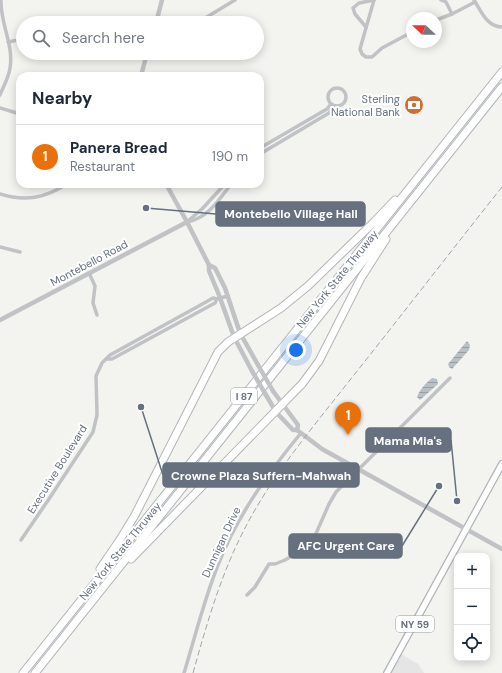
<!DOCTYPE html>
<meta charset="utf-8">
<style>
body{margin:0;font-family:"DM Sans",sans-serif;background:#f2f2f3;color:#1f2937}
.controls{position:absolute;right:12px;bottom:12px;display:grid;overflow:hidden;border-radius:8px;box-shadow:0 2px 10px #0003}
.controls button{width:36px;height:36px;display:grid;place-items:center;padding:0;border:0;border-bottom:1px solid #e0e1e3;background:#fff;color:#1f2937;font:20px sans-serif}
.compass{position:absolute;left:406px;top:12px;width:36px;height:36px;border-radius:50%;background:#fff;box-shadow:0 2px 10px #0003;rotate:292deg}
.you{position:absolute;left:296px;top:350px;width:14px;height:14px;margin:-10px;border:3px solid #fff;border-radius:50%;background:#1a73e8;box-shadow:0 0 0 6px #1a73e833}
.badge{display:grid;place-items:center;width:26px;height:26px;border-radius:50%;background:#1a73e8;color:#fff;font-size:13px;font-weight:700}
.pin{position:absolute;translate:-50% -33px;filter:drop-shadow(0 1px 2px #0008)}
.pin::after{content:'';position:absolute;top:21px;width:14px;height:12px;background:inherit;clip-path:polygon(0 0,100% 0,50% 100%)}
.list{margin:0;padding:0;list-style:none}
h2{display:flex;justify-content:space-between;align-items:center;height:52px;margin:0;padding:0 16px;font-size:17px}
h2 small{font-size:13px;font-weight:400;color:#747a83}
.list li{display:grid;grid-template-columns:26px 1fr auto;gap:12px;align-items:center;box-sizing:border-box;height:64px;padding:0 16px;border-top:1px solid #e0e1e3}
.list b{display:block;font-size:15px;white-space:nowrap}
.list p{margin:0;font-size:13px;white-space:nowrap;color:#747a83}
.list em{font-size:13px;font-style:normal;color:#747a83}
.icon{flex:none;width:22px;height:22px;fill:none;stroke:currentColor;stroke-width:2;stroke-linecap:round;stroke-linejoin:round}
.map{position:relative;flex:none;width:502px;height:673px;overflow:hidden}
.search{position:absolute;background:#fff;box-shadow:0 2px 10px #0003;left:16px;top:16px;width:248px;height:44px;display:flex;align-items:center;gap:10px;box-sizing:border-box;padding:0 14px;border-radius:22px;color:#747a83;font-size:15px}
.panel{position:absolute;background:#fff;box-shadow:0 2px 10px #0003;left:16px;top:72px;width:248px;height:116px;border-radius:12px}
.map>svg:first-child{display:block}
.built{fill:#e4e5e4}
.water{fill:url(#water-rules)}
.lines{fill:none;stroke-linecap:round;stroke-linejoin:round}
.primary-casing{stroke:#b1b4b8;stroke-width:8}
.motorway-casing{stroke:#b2b5b8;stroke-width:9}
.minor{stroke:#c0c2c5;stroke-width:3.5}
.tertiary{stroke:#c0c2c5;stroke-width:4.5}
.primary{stroke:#fff;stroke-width:5.5}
.motorway{stroke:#fff;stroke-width:7}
.rail{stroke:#a1a5aa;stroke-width:1;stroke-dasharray:6 3;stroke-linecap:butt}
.tertiary-bridge{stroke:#c0c2c5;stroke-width:4.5}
.labels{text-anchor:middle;stroke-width:4;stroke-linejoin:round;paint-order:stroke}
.shield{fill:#fff;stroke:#949ba5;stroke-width:1}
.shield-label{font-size:10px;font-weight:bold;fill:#66707e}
.poi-label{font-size:11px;fill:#66707e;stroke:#fff;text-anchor:end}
.street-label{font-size:11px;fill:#66707e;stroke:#fff}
.leader{fill:none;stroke:#66707e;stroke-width:1.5}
.callout-dot{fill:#66707e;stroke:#fff;stroke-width:1.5}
.callout{fill:#66707e;stroke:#66707e;stroke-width:1.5}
.callout-label{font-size:12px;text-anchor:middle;font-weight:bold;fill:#fff}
</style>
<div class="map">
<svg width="502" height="673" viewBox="0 0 502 673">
<defs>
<pattern id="water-rules" width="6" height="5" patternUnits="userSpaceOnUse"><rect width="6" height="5" fill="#b8c0c5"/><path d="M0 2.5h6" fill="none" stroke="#99a0a5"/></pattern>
</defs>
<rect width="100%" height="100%" fill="#f3f4f0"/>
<polygon class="built" points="401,654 418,664 424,673 390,673"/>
<g class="water">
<polygon points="467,341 470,345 469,350 452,369 449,367 448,364"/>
<path d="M 432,378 L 437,379 L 438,384 L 420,400 L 417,397 C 420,389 426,383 432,378 Z"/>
</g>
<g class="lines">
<defs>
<polyline id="primary" points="387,673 502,464"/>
<g id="motorway">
<polyline points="131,559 302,384 319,361 361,278 386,239"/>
<polyline points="100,569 121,538 135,515 218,352 228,342 281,308 308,286 374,222 395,200"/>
<polyline points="23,673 502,72"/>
<polyline points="35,673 502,87"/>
</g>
</defs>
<use href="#primary" class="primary-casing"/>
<use href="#motorway" class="motorway-casing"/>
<g class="minor">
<polyline points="374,0 360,49 362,54 366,57 372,57 382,48 412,32"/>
<polyline points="441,0 446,2 452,14"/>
<path d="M 474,0 C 481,11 487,27 502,27"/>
<polyline points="436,20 452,14 475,2"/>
<polyline points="197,23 235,0"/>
<polyline points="366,27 355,14 353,8 359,3 374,0"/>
<polyline points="8,42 23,39"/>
<circle cx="337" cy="97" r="9"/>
<path d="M 0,95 C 3,87 9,77 10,68 C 14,45 0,23 1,0"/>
<polyline points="0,108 20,114"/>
<polyline points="260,148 327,109 331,104"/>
<polyline points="260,154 329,113 334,106"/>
<path d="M 0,194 C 25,202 45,198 67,184"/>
<polyline points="188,221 202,209 225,184 229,187"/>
<path d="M 187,222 C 208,218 219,200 231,184"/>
<polyline points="0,247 20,252"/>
<polyline points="89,273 95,286 93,303 97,315"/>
<polyline points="107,359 112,359 215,303 217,299"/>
<polyline points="21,540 47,502 93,432 97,415 96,376 102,363 110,355 206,302 213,298 217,299 228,296"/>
<polyline points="247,595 255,587 269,564 275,564 285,560 311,545 329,504 336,492 450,378"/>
<path d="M 184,673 C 195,637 204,600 218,565 C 237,516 268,473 301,433"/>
</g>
<g class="tertiary">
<polyline points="156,23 162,0"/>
<polyline points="141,76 147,53"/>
<polyline points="166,184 187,222 209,265 209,271 219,295 234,337 252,371"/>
<polyline points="209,265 215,268 225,288 240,333 258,365"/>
<polyline points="0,320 187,222"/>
<polyline points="273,391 298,425 297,430"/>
<polyline points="266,395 276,412 293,430 297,430 322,449 502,549"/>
</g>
<use href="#primary" class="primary"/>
<use href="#motorway" class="motorway"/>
<path class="rail" d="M 193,673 C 207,623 221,574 245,528 C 273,474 313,427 350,380 C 401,316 451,251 502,187"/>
<g class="tertiary-bridge">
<polyline points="258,365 273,391"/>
<polyline points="252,371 266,395"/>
</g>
</g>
<defs>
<symbol id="bank-disc" viewBox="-11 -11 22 22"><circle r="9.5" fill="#cc6f38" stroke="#fff"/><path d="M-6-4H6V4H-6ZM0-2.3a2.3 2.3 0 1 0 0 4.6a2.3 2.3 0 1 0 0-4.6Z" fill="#fff"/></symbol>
</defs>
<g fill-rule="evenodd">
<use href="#bank-disc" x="403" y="94" width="22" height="22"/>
</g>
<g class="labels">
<g class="shield">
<rect x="231" y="388" width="26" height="16" rx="3"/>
<rect x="396" y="616" width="38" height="16" rx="3"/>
</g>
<g class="shield-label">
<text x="244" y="400">I 87</text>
<text x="415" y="628">NY 59</text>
</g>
<g class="poi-label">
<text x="400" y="103">Sterling<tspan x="400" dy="13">National Bank</tspan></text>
</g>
<g class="street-label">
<text transform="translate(89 263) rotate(-28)" y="4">Montebello Road</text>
<text transform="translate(337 279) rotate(-51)" y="4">New York State Thruway</text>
<text transform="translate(57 469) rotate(-58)" y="4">Executive Boulevard</text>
<text transform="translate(221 542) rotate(-65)" y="4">Dunnigan Drive</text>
<text transform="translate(120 551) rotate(-51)" y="4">New York State Thruway</text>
</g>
</g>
<path class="leader" d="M146 208L216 214M457 501L451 440M141 407L163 475M439 486L402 546"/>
<g class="callout-dot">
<circle cx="146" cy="208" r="4"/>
<circle cx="457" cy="501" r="4"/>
<circle cx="141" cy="407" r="4"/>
<circle cx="439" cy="486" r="4"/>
</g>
<g class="callout">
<rect x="216" y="202" width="149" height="24" rx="4"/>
<rect x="366" y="428" width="85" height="24" rx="4"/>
<rect x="163" y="463" width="196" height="24" rx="4"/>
<rect x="289" y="534" width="113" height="24" rx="4"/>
</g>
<g class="callout-label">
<text x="291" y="218">Montebello Village Hall</text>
<text x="408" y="445">Mama Mia's</text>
<text x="261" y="480">Crowne Plaza Suffern-Mahwah</text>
<text x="346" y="550">AFC Urgent Care</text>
</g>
</svg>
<div class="controls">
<button>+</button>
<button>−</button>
<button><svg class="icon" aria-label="locate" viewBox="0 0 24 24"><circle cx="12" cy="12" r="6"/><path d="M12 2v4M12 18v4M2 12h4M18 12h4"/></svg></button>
</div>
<svg class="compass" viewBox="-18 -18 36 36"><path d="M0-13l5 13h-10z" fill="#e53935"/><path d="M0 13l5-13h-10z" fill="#747a83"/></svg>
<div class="you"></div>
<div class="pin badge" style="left:348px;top:435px;background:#e8710a">1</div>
<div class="search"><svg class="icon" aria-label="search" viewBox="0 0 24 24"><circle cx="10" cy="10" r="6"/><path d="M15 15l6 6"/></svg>Search here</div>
<section class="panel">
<h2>Nearby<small></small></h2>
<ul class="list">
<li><span class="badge" style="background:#e8710a">1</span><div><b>Panera Bread</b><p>Restaurant</p></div><em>190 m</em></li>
</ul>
</section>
</div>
